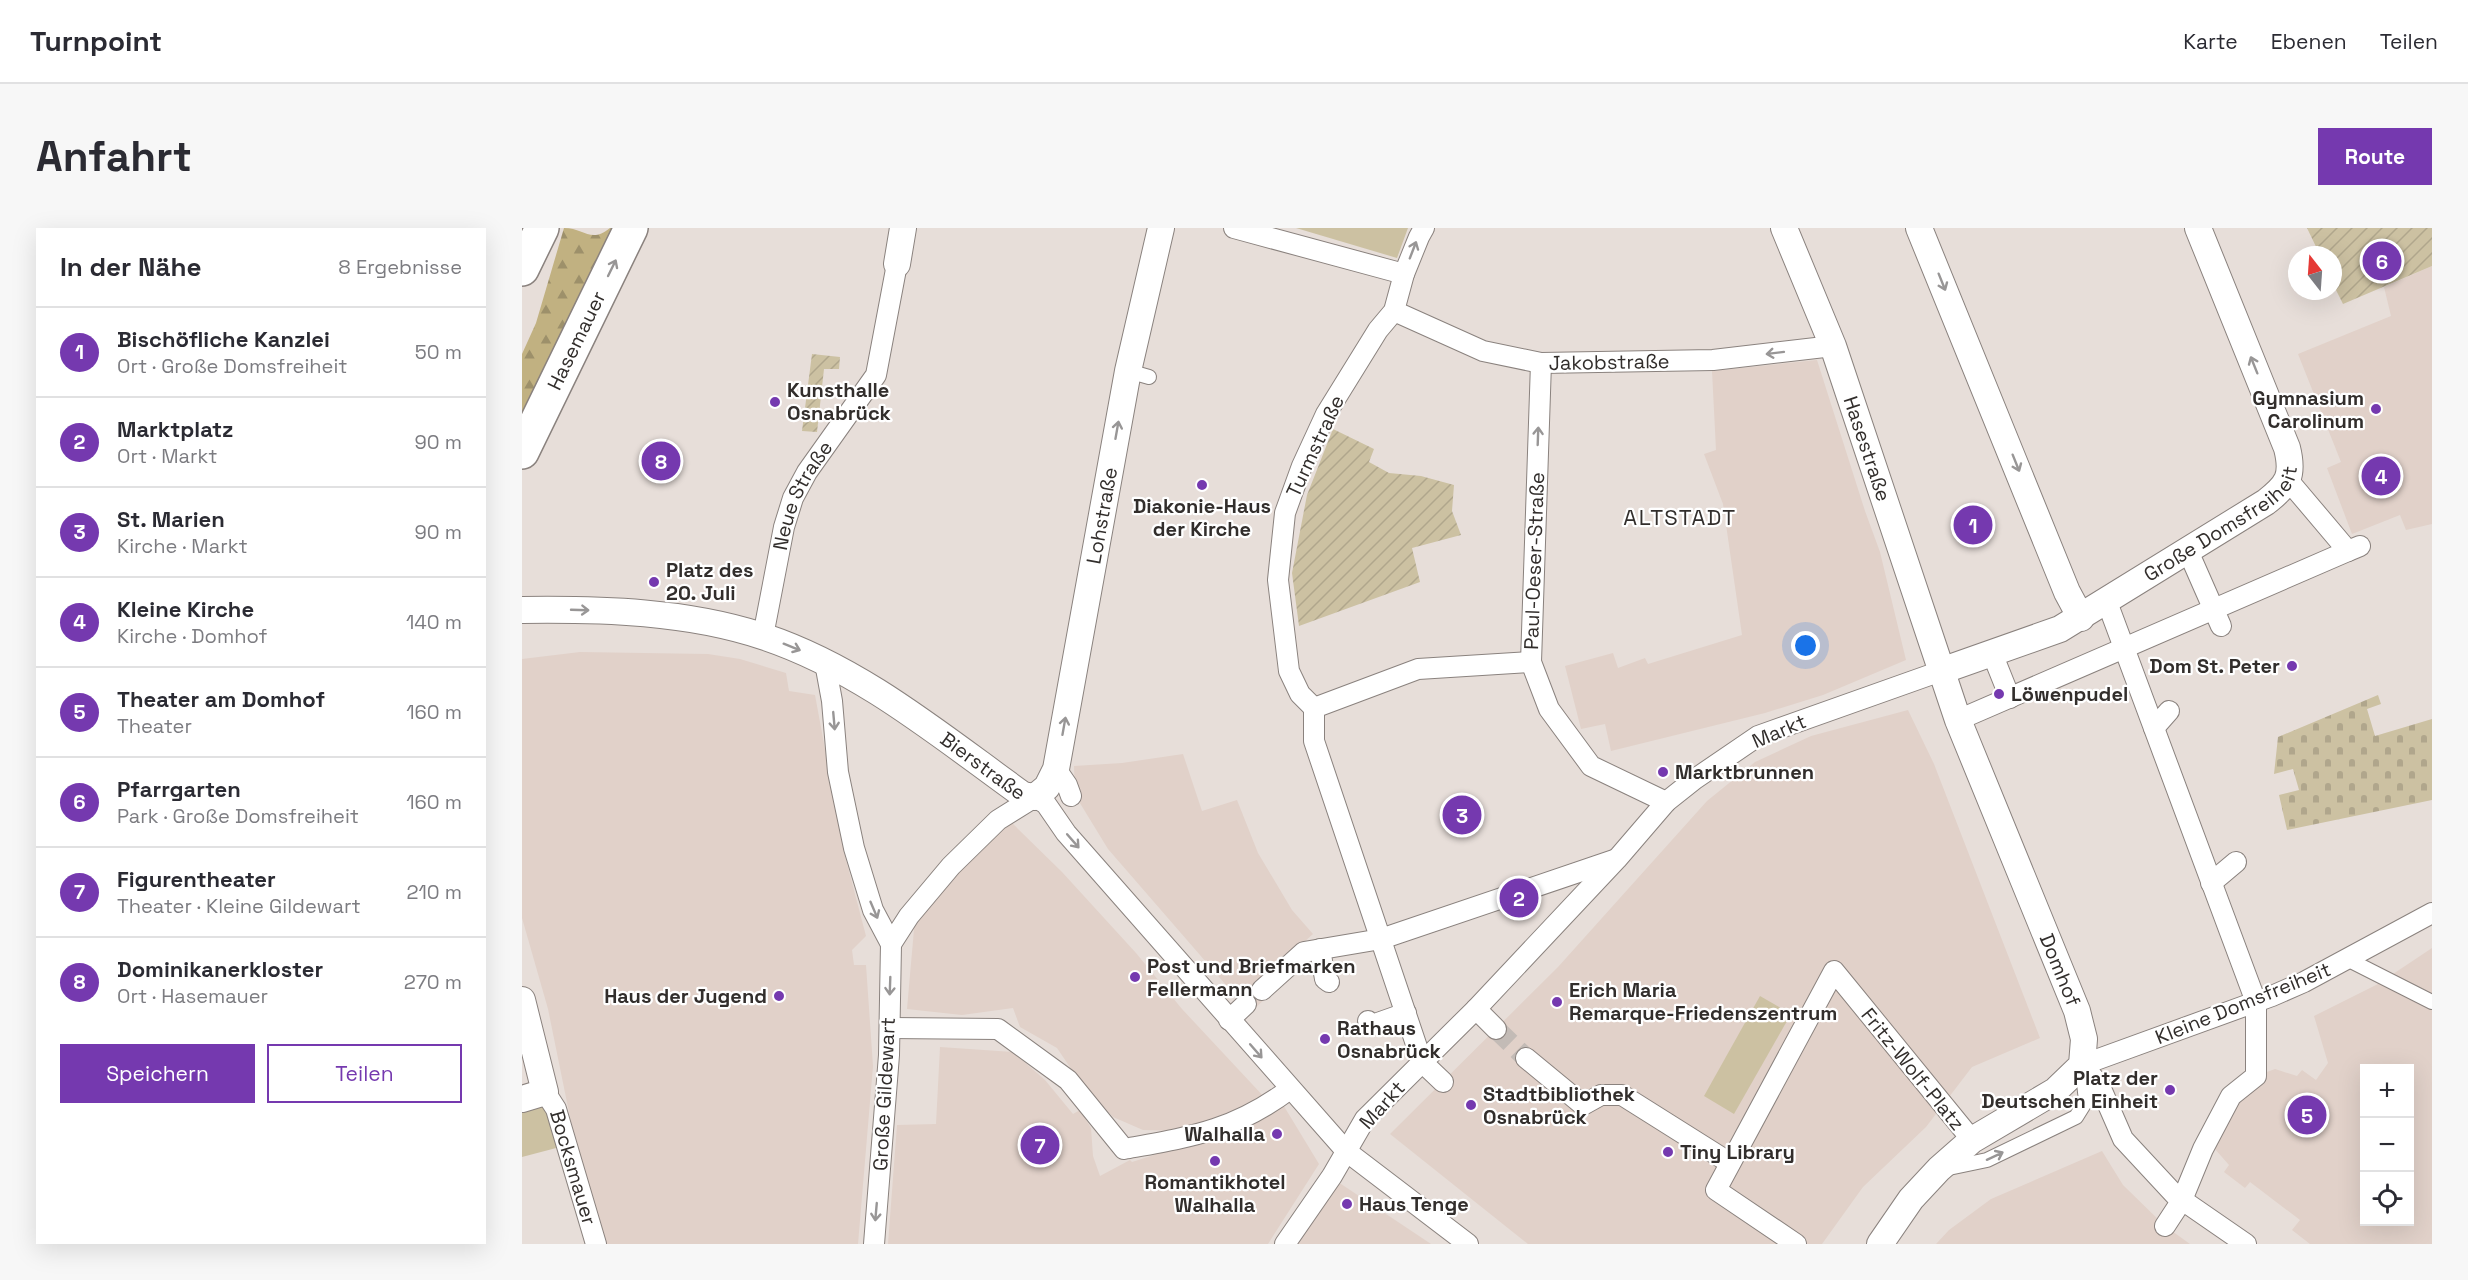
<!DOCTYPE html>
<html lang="de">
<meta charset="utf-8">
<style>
body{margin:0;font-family:"Space Grotesk",sans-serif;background:#f7f7f7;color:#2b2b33}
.controls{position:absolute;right:18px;bottom:18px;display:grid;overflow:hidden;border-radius:0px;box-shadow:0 6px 24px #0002}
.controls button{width:54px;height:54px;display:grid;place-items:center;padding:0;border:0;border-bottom:2px solid #e1e1e2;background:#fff;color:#2b2b33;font:30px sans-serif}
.compass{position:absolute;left:1766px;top:18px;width:54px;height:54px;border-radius:50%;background:#fff;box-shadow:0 6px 24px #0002;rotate:343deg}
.you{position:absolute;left:1284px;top:418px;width:21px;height:21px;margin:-15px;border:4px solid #fff;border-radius:50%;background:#1a73e8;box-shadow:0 0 0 9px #1a73e833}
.badge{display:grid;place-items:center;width:39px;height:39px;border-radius:50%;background:#7539af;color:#fff;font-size:20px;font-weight:700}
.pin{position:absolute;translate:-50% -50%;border:3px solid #fff;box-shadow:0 2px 6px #0006}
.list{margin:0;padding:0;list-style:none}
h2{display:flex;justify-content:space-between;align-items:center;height:78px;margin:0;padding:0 24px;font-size:26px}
h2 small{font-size:20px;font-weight:400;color:#7c7c81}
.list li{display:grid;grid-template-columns:39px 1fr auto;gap:18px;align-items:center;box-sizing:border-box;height:90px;padding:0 24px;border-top:2px solid #e1e1e2}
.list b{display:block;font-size:22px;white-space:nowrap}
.list p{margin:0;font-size:20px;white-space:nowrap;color:#7c7c81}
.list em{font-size:20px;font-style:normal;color:#7c7c81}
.actions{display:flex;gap:12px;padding:18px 24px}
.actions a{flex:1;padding:14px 0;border:2px solid #7539af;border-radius:0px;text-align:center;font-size:21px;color:#7539af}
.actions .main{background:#7539af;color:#fff}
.icon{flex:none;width:33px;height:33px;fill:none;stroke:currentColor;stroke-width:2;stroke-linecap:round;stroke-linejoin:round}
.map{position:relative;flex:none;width:1910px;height:1016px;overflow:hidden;border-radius:0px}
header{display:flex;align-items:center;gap:36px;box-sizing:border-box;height:84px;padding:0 30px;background:#fff;border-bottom:2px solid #e1e1e2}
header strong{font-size:28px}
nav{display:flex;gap:33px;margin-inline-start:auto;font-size:21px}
.intro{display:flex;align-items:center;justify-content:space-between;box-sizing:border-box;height:144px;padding:0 36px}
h1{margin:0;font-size:42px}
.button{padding:15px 27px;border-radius:0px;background:#7539af;color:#fff;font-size:21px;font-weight:700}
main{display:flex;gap:36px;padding:0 36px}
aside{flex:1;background:#fff;border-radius:0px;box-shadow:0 6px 24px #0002}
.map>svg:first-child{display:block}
.built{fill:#e1d1c9;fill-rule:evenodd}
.green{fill:#ccc1a2}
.forest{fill:url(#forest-firs)}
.cemetery{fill:url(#cemetery-stones)}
.garden{fill:url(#garden-furrows)}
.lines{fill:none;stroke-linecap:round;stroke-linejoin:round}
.pedestrian-tunnel{stroke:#c3bbb6;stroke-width:20;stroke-dasharray:20 10;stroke-linecap:butt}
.service-casing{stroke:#8a827e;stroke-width:16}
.pedestrian-casing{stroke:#8a827e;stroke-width:22}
.minor-casing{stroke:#8a827e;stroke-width:28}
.primary-casing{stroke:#8a827e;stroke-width:36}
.service{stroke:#fff;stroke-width:14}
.pedestrian{stroke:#fff;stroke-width:20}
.minor{stroke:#fff;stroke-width:26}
.primary{stroke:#fff;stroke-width:33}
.oneway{stroke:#989696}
.poi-dot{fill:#7539af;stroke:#fff;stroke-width:2}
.labels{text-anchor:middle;stroke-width:4.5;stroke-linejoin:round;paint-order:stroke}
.street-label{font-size:20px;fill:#322e2c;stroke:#fff}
.poi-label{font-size:20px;font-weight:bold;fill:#322e2c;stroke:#fff;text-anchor:start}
.quarter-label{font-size:22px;letter-spacing:1.5px;fill:#322e2c;stroke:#fff}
</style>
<header>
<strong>Turnpoint</strong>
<nav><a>Karte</a><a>Ebenen</a><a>Teilen</a></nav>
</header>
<div class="intro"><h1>Anfahrt</h1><a class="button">Route</a></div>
<main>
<aside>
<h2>In der Nähe<small>8 Ergebnisse</small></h2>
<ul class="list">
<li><span class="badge">1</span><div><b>Bischöfliche Kanzlei</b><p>Ort · Große Domsfreiheit</p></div><em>50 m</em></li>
<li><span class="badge">2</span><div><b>Marktplatz</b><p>Ort · Markt</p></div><em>90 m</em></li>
<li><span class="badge">3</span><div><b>St. Marien</b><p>Kirche · Markt</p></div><em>90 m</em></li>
<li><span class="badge">4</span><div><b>Kleine Kirche</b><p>Kirche · Domhof</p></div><em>140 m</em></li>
<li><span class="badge">5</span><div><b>Theater am Domhof</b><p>Theater</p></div><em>160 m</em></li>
<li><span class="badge">6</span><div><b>Pfarrgarten</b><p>Park · Große Domsfreiheit</p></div><em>160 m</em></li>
<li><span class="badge">7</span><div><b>Figurentheater</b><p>Theater · Kleine Gildewart</p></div><em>210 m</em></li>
<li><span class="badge">8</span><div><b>Dominikanerkloster</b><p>Ort · Hasemauer</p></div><em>270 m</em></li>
</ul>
<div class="actions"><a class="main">Speichern</a><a>Teilen</a></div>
</aside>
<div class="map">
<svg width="1910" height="1016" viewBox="0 0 1910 1016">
<defs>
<pattern id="forest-firs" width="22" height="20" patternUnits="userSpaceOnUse" patternTransform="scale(1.5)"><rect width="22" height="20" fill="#c1b181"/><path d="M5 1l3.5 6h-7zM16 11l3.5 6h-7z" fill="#9d906a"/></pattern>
<pattern id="cemetery-stones" width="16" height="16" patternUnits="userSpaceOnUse" patternTransform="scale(1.5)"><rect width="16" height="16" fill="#ccc1a2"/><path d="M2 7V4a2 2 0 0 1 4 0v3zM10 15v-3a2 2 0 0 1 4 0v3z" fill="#b0a68c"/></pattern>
<pattern id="garden-furrows" width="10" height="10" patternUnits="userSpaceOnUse" patternTransform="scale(1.5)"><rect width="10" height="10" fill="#ccc1a2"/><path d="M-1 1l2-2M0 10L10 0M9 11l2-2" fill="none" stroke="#b0a68c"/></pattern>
</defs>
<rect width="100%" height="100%" fill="#e7ded9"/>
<g class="built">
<polygon points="1910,38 1910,296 1884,302 1878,287 1830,306 1805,240 1819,234 1776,126 1869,88 1862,59"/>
<polygon points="1295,132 1343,283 1358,324 1384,432 1301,467 1243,485 1089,523 1083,496 1059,501 1043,438 1091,425 1096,440 1123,430 1126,436 1220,407 1201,276 1182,226 1194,222 1190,143"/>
<polygon points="58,424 186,426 218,431 264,445 267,463 293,467 322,624 344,708 330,722 332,737 344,737 351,838 336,1016 79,1016 51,904 26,781 0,690 0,431"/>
<polygon points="1386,482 1412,536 1518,810 1450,839 1404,899 1341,959 1300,1016 1006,1016 868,906 1036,739 1185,573 1233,534 1289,508"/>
<polygon points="661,526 680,583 715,572 736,625 770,682 791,706 735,756 745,769 730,783 717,772 586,621 553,567 552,538 600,535"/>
<polygon points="488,593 540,644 614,725 660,781 744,871 704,894 660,903 621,902 591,889 556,851 535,820 498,799 491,780 440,787 385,781 393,690 440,633"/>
<path d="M 1910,720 L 1910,1016 L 1788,1016 L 1770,1002 L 1778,992 L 1728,954 L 1723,960 L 1702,944 L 1707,937 L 1692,920 L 1693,898 L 1734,848 L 1753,841 L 1775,848 L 1780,842 L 1794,852 L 1806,835 L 1792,788 L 1856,756 ZM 1842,840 L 1888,840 L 1888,994 L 1842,994 Z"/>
<polygon points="418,819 491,824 523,852 551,886 558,882 569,900 571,928 578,948 608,932 610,934 629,928 760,875 797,936 746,1016 366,1016 375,897 414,896"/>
<polygon points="1580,923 1601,957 1643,998 1668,1016 1414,1016 1427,1002 1469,971"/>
<polygon points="816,954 909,1016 776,1016"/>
</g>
<g class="green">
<polygon points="774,0 886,0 875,30"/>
<polygon points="1238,768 1269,786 1212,886 1182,868"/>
<polygon points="18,878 27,883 38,919 0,929 0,881"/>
</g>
<path class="forest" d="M 42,0 C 62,0 69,16 88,0 L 96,0 L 0,199 L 0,126 L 14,95 Z"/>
<polygon class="cemetery" points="1856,467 1859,476 1845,481 1853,508 1910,491 1910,572 1765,602 1757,567 1777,562 1771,541 1752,546 1756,509"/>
<g class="garden">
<polygon points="1785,0 1910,0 1910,38 1821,76 1811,56 1811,27 1798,27"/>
<polygon points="290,126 318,129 317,141 302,141 295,204 280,203"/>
<polygon points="811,201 852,221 847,234 867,245 899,248 932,257 930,283 939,307 890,320 898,354 777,398 770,345 785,267"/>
</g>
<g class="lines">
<polyline class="pedestrian-tunnel" points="974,801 1004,830"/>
<defs>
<g id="service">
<polyline points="606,143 627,149"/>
<polyline points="1827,732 1910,774"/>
<polyline points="1422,941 1465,932 1554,889 1564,873 1560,837"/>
</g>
<g id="pedestrian">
<polyline points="712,0 882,46"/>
<polyline points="902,0 897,9 882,46 872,83 856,102 804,186 780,238 763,285 756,352 767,443 778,466 792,480 792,513 900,834 921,854"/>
<polyline points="872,83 961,123 1019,135 1191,132 1311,118"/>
<polyline points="1019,135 1009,434 1027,481 1069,538 1144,574"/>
<polyline points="1766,252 1826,323 1838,318"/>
<polyline points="1666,323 1699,398"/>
<polyline points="1585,374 1734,774 1734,848 1709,868 1681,921 1660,972 1643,998"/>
<path id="s1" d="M 241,408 L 262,299 L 271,270 L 285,244 L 354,147 L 375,36"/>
<polyline points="1470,425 1488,470"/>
<polyline points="303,435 310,473 316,544 332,620 351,682 369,716 367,827 352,1016"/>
<polyline points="792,480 896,441 1009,434"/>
<polyline points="1436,492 1826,323"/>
<polyline points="1632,500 1647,483"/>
<polyline points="534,541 545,557 549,568"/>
<polyline points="1689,655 1714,634"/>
<polyline points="369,716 387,688 429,638 476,592 513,569 524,576 544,605 824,923 946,1016"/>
<polyline points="798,721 803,751 807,754"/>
<polyline points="740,762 782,724 859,711 1092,632"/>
<polyline points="954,781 974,801"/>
<polyline points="707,792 724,776"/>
<polyline points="846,793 850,797 884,785"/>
<path d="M 369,800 L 476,801 L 546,852 L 602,921 C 668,909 712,903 768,861"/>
<polyline points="1004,830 1061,877 1079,867 1100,867 1208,935"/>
<path id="s2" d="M 23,864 L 34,881 L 74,1016"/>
<polyline points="763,1016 810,948 843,891 954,781 1095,631 1144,574 1173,551 1236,508 1419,443"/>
<polyline points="1274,1016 1194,962 1312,743 1450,912"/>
<polyline points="1724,1016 1653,967 1601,911 1577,856 1560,837 1750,768 1782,754 1910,685"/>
</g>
<g id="minor">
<path id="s3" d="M 1262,0 L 1311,118 L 1436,492 L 1555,783 L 1562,811 L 1560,837 L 1533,863 L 1450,912 L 1417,941 L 1389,971 L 1358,1016"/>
<polyline points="1397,0 1545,364 1559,390"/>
<polyline points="375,36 381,0"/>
<path id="s4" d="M 0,382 C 80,381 166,383 243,409 C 339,441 420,509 501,567 L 513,569 L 525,559 L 534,541 L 606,143 L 639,0"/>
<path id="s5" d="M 1419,443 L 1538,401 L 1744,274 C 1766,257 1772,248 1765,220 L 1676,0"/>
<polyline points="0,772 23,864 0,871"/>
</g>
<g id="primary">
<polyline points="0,41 20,0"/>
<path id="s6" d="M 0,224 L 109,0"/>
</g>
</defs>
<use href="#service" class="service-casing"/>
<use href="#pedestrian" class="pedestrian-casing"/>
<use href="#minor" class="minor-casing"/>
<use href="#primary" class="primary-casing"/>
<use href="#service" class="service"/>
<use href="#pedestrian" class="pedestrian"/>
<use href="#minor" class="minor"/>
<use href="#primary" class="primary"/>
</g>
<defs><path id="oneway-shaft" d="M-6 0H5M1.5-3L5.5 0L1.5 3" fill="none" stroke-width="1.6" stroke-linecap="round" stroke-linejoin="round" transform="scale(1.5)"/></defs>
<g class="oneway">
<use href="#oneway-shaft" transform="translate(891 22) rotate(-69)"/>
<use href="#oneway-shaft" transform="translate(90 40) rotate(-64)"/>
<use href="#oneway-shaft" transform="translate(1420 54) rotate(68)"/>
<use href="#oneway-shaft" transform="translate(1253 125) rotate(173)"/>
<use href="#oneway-shaft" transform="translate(1732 137) rotate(-112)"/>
<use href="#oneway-shaft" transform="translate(595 202) rotate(-80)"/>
<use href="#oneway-shaft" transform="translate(1016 208) rotate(-88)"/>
<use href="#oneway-shaft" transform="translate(1494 235) rotate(68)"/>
<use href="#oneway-shaft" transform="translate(58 382) rotate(2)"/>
<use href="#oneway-shaft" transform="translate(270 419) rotate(22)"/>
<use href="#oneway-shaft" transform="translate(312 493) rotate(85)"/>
<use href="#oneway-shaft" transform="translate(542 498) rotate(-80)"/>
<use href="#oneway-shaft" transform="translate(551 613) rotate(49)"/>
<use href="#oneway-shaft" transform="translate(352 682) rotate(67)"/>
<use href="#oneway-shaft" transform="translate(368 758) rotate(92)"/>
<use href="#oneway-shaft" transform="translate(734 823) rotate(49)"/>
<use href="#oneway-shaft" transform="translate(1473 928) rotate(-25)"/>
<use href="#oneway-shaft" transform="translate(354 984) rotate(95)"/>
</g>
<g class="poi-dot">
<circle cx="253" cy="174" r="6"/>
<circle cx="1854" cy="181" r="6"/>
<circle cx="680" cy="257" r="6"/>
<circle cx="132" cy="354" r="6"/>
<circle cx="1770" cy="438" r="6"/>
<circle cx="1477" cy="466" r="6"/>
<circle cx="1141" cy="544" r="6"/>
<circle cx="613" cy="749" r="6"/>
<circle cx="257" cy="768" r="6"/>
<circle cx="1035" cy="774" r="6"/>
<circle cx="803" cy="811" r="6"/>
<circle cx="1648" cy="862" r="6"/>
<circle cx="949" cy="877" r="6"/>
<circle cx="755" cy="906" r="6"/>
<circle cx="1146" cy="924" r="6"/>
<circle cx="693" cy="933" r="6"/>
<circle cx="825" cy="976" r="6"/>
</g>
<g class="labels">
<g class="street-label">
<text dy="7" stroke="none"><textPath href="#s6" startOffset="124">Hasemauer</textPath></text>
<text transform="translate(1087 134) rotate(-1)" y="7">Jakobstraße</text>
<text transform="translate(793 218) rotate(-65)" y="7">Turmstraße</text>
<text dy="7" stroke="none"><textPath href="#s3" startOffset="236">Hasestraße</textPath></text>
<text dy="7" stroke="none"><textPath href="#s1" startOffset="147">Neue Straße</textPath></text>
<text dy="7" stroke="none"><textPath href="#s4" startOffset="855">Lohstraße</textPath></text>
<text dy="7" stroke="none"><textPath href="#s5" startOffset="320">Große Domsfreiheit</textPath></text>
<text transform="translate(1012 333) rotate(-88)" y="7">Paul-Oeser-Straße</text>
<text transform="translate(1257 503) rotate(-23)" y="7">Markt</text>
<text dy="7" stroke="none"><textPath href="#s4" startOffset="500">Bierstraße</textPath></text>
<text dy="7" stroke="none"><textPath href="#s3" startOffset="792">Domhof</textPath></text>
<text transform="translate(1721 775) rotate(-22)" y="7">Kleine Domsfreiheit</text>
<text transform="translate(1391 841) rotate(51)" y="7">Fritz-Wolf-Platz</text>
<text transform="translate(362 866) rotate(-87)" y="7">Große Gildewart</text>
<text transform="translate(860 877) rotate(-48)" y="7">Markt</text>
<text dy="7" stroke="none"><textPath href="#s2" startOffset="81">Bocksmauer</textPath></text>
</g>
<g class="poi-label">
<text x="265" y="169">Kunsthalle<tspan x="265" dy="23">Osnabrück</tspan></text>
<text x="1842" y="177" text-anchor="end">Gymnasium<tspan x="1842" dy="23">Carolinum</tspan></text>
<text x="680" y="285" text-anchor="middle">Diakonie-Haus<tspan x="680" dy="23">der Kirche</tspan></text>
<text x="144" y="349">Platz des<tspan x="144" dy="23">20. Juli</tspan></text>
<text x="1758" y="445" text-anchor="end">Dom St. Peter</text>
<text x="1489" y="473">Löwenpudel</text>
<text x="1153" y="551">Marktbrunnen</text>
<text x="625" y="745">Post und Briefmarken<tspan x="625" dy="23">Fellermann</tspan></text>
<text x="1047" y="769">Erich Maria<tspan x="1047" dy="23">Remarque-Friedenszentrum</tspan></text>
<text x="245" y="775" text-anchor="end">Haus der Jugend</text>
<text x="815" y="807">Rathaus<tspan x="815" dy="23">Osnabrück</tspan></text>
<text x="1636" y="857" text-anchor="end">Platz der<tspan x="1636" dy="23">Deutschen Einheit</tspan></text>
<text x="961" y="873">Stadtbibliothek<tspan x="961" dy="23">Osnabrück</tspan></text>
<text x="743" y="913" text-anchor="end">Walhalla</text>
<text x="1158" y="931">Tiny Library</text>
<text x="693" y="961" text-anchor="middle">Romantikhotel<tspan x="693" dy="23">Walhalla</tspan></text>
<text x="837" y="983">Haus Tenge</text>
</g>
<g class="quarter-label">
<text x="1158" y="297">ALTSTADT</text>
</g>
</g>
</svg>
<div class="controls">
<button>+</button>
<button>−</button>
<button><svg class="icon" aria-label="locate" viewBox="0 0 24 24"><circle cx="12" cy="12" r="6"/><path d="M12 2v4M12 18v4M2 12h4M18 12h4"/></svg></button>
</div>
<svg class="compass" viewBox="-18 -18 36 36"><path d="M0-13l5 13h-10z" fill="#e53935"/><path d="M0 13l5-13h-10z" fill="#7c7c81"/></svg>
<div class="you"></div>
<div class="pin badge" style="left:1451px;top:297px">1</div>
<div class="pin badge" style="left:997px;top:670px">2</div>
<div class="pin badge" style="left:940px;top:587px">3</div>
<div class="pin badge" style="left:1859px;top:248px">4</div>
<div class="pin badge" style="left:1785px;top:887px">5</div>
<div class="pin badge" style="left:1860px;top:33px">6</div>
<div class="pin badge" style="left:518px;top:917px">7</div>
<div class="pin badge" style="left:139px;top:233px">8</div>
</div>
</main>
